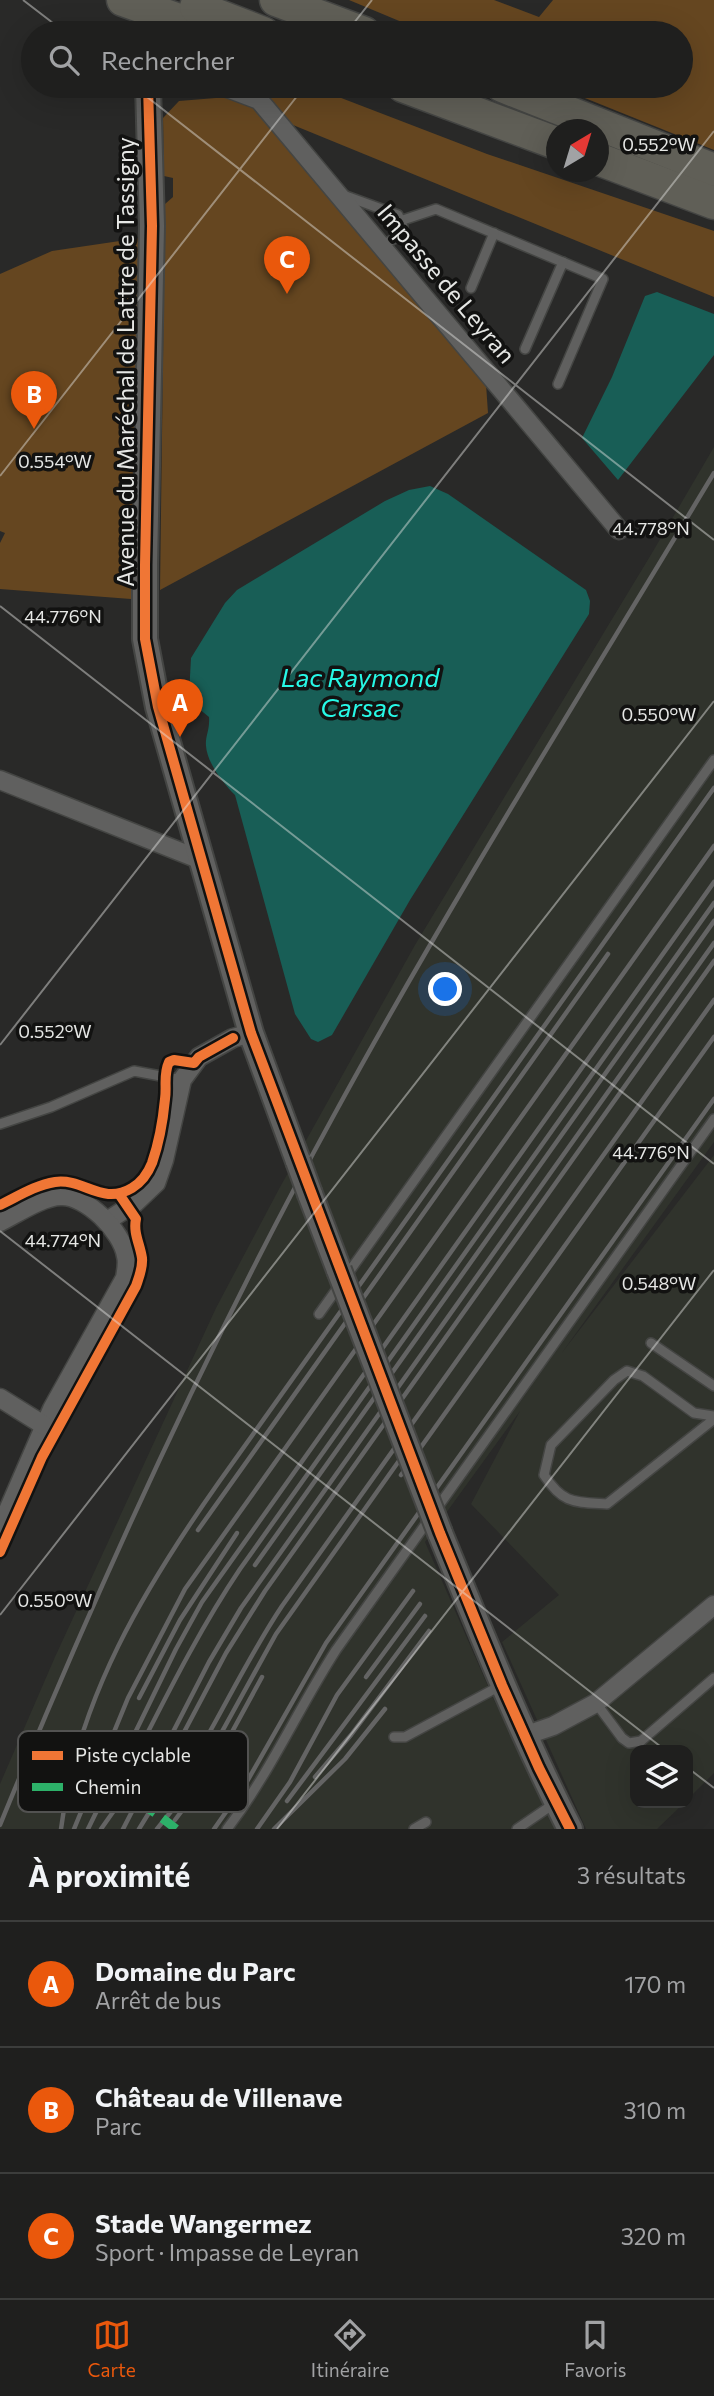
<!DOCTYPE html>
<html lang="fr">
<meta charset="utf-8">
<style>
body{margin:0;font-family:Commissioner,sans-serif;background:#2c2c2b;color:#f1f3f6}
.controls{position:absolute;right:21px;bottom:21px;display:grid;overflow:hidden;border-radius:14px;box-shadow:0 7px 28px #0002}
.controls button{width:63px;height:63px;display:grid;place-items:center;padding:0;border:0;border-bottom:2px solid #3c3d3c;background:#1f1f1e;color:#f1f3f6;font:35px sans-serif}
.compass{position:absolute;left:546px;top:119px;width:63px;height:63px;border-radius:50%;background:#1f1f1e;box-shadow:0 7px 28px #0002;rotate:38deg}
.you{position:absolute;left:446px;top:990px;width:24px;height:24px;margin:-18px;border:5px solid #fff;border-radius:50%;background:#1a73e8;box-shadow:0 0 0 10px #1a73e833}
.badge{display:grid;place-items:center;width:46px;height:46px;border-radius:50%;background:#ea580c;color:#fff;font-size:23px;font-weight:700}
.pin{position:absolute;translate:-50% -58px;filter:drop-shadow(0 2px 4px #0008)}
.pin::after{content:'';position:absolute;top:37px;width:24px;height:21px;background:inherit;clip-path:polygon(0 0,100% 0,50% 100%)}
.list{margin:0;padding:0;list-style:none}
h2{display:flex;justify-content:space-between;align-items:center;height:91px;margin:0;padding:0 28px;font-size:30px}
h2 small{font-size:23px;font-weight:400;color:#a1a2a4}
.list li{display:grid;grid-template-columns:46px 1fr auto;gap:21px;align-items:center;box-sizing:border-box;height:126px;padding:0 28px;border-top:2px solid #3c3d3c}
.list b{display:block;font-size:26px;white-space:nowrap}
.list p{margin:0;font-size:23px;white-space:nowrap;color:#a1a2a4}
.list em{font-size:23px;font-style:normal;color:#a1a2a4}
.icon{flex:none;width:38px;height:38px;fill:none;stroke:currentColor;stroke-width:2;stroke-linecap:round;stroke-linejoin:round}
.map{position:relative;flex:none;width:714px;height:1829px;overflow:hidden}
.search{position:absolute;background:#1f1f1e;box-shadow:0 7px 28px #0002;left:21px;right:21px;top:21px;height:77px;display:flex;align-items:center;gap:18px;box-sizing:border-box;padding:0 24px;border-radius:38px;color:#a1a2a4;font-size:26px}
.sheet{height:469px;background:#1f1f1e}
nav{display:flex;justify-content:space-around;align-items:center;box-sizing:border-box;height:98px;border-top:2px solid #3c3d3c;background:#1f1f1e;font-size:19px;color:#a1a2a4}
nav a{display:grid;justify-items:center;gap:4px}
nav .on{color:#ea580c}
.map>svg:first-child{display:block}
.built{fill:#30332c}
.green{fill:#654620}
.water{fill:#185e56}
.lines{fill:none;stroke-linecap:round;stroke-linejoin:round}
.lane-casing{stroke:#444543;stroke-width:12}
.street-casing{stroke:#444543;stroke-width:21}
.secondary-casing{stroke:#444543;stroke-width:28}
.highway-casing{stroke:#444543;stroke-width:35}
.lane{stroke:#60605f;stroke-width:9}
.street{stroke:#60605f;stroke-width:18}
.secondary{stroke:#60605f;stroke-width:24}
.highway{stroke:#605f57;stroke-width:32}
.rail{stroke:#646464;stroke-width:4.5}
.secondary-bridge-casing{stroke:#444543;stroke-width:28;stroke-linecap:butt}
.secondary-bridge{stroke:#60605f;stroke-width:24}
.quiet{stroke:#2db169;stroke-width:9;stroke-dasharray:18 9;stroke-linecap:butt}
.cycleway-casing{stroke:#121211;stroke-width:15}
.cycleway{stroke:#f07635;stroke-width:10}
.ticks{fill:none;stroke:#e6e7e5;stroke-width:2;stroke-opacity:0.45}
.labels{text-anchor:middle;stroke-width:7;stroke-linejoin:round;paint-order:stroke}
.street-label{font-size:24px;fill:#e6e7e5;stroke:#121211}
.water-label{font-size:26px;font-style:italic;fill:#27f8e6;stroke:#121211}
.key{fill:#121211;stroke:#525251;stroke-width:2}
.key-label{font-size:19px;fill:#e6e7e5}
.ticks-label{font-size:18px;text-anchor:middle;fill:#e6e7e5;stroke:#121211;stroke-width:7;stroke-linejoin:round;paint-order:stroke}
</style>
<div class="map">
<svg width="714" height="1829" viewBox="0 0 714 1829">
<rect width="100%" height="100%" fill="#292928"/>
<polygon class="built" points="714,447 714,1142 561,1354 714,1155 714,1773 688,1799 688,1750 635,1750 635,1803 684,1803 657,1829 586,1829 502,1642 559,1595 471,1504 520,1411 425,1542 494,1700 558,1829 0,1829 0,1784 55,1657 216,1308 279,1189 415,945 652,553"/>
<g class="green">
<polygon points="349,0 494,0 539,17 553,0 714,0 714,150 555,86 681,86 681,33 428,33"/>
<polygon points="250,86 310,86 487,154 714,231 714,297 293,125 263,91"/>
<polygon points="228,97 256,108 486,384 488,413 160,590 165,204 173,197 173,178 164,176 163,118 179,101"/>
<polygon points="140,238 131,599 0,589 0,543 5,533 0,531 0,274 52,251"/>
</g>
<g class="water">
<polygon points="657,292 714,314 714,355 618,480 582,438 612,377 645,296"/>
<path d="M 430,486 L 448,494 L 586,590 L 590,601 L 589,614 L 410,900 L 332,1035 L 318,1042 L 311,1039 L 295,1014 L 235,795 C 224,784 207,763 206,746 C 205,736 210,730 209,717 L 198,708 L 189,695 L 191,658 L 225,603 L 237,590 L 385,501 L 409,490 Z"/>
</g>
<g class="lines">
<defs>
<g id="lane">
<polyline points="343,195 398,215 403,227 396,238 382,245"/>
<polyline points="400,221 436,209 603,279 558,384"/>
<polyline points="471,288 494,233"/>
<polyline points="525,349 563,262"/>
<polyline points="0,1124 51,1107 134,1071 182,1080"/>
<polyline points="319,1314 714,760"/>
<polyline points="651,1343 714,1386"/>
<path d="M 714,1416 L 694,1413 L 643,1376 L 627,1371 L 614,1380 L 551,1445 L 544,1475 C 563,1504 574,1502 607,1504 L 714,1419"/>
<polyline points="596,1703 622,1738 629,1743 641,1741 714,1678"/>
<polyline points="394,1737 405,1737 500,1686"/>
<path d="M 227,1829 C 270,1773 298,1709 336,1650 L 714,1119"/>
<polyline points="414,1829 426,1822"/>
<polyline points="517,1829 555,1803"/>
</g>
<g id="street">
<polyline points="222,86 259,100 619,530"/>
<polyline points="0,780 201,860"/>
<polyline points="107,1221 135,1203 156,1183 164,1160 182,1080 199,1057 233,1038 251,1033"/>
<path d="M 0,1222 C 16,1214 43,1196 61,1196 C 86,1195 122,1231 126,1256 C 128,1263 126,1271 125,1278 L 52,1409 L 0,1529"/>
<polyline points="0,1398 45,1426"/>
<polyline points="524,1736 553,1726 596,1703 714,1605"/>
</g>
<g id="secondary">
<polyline points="147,25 147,33"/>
<polyline points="148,86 152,226 145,565 145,639 158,707 251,1033 298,1161"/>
<polyline points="310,1194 339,1270"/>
<path d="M 440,1533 C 481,1633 521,1733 570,1829"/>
</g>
<g id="highway">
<polyline points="123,0 215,33"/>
<polyline points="276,0 364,33"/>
<polyline points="196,7 263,33"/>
<polyline points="403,86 556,143"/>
<polyline points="502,86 714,170"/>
<polyline points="598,159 714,203"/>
</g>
</defs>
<use href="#lane" class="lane-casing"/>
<use href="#street" class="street-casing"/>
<use href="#secondary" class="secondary-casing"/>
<use href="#highway" class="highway-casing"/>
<use href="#lane" class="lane"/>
<use href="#street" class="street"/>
<use href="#secondary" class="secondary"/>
<use href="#highway" class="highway"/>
<g class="rail">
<polyline points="401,1475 714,1037"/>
<polyline points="198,1530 608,954"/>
<polyline points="255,1565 714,921"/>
<polyline points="366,1677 420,1604"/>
<polyline points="139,1698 180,1620 237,1533"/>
<polyline points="203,1766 276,1634 401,1458"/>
<polyline points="165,1768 226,1653 265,1591 714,961"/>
<path d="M 129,1769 C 164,1701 197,1633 240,1569 L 714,903"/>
<polyline points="315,1777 351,1735 429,1631"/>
<polyline points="287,1801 425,1616"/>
<path d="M 162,1809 C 208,1745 238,1672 282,1606 L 714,1000"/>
<polyline points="175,1820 208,1776 262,1677"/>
<path d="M 0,1825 C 99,1583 208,1345 334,1115 C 453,897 586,686 714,473"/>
<path d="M 61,1829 C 77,1699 145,1587 219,1482 L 714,788"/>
<polyline points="74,1829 128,1698 185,1589 714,846"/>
<polyline points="88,1829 176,1649 202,1602 714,882"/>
<polyline points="101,1829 125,1795 144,1760"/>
<polyline points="123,1829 209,1662 241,1608 714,943"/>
<polyline points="139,1829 182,1759"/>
<polyline points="157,1829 177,1804"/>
<polyline points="214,1829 245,1785 326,1643 714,1099"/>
<polyline points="257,1829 290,1782 337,1695 413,1591"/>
<polyline points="274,1829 345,1759 385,1709"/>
</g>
<defs>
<g id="secondary-bridge">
<polyline points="298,1161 310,1194"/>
<polyline points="339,1270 440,1533"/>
</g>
</defs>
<use href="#secondary-bridge" class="secondary-bridge-casing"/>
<use href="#secondary-bridge" class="secondary-bridge"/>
<path class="quiet" d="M 66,1771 C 105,1781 145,1803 176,1829"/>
<defs>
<g id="cycleway">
<polyline points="148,86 152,226 145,565 145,639 158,707 251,1033 440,1533 502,1685 539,1768 570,1829"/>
<path d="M 0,1205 C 17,1197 35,1185 55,1182 C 84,1178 102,1206 132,1188 C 142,1182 148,1173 152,1163 C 159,1143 163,1120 165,1099 C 167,1086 163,1075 169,1062 L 174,1060 L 194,1063 L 199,1057 L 233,1038"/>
<path d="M 0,1552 L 42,1457 L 136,1286 C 139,1277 143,1268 142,1258 C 140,1244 133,1233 136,1219 L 119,1194"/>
</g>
</defs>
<use href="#cycleway" class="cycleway-casing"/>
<use href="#cycleway" class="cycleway"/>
</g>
<path class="ticks" d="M 23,0 L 66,33M 346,33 L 372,0M 133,86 L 714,540M 0,476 L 305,86M 0,606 L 714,1164M 0,1045 L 714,131M 0,1231 L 665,1750M 0,1615 L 714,701M 688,1768 L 714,1788M 277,1829 L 714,1270"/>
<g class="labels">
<g class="street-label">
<text transform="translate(446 284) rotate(50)" y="8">Impasse de Leyran</text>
<text transform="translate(126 362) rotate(-90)" y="8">Avenue du Maréchal de Lattre de Tassigny</text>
</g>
<g class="water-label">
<text x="360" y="687">Lac Raymond<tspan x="360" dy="30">Carsac</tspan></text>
</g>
</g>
<rect x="18" y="1731" width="230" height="81" rx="10" class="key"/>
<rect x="32" y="1751" width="31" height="9" fill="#f07635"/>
<rect x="32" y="1783" width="31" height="8" fill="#2db169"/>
<g class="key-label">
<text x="75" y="1762">Piste cyclable</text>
<text x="75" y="1794">Chemin</text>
</g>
<g class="ticks-label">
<text x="659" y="151">0.552°W</text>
<text x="55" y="468">0.554°W</text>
<text x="651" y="535">44.778°N</text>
<text x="63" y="623">44.776°N</text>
<text x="659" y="721">0.550°W</text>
<text x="55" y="1038">0.552°W</text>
<text x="651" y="1159">44.776°N</text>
<text x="63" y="1247">44.774°N</text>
<text x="659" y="1290">0.548°W</text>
<text x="55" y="1607">0.550°W</text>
</g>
</svg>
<div class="controls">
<button><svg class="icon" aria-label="layers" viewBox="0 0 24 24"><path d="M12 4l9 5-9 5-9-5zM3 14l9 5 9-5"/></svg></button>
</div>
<svg class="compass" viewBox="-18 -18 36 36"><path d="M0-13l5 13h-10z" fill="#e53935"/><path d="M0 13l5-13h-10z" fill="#a1a2a4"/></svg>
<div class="you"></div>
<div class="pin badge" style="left:180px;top:737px">A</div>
<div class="pin badge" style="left:34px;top:429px">B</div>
<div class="pin badge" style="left:287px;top:294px">C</div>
<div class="search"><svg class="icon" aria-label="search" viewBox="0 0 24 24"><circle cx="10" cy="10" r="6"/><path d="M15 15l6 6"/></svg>Rechercher</div>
</div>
<section class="sheet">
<h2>À proximité<small>3 résultats</small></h2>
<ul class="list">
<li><span class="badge">A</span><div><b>Domaine du Parc</b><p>Arrêt de bus</p></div><em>170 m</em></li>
<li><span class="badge">B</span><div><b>Château de Villenave</b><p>Parc</p></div><em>310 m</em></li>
<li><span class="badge">C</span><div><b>Stade Wangermez</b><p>Sport · Impasse de Leyran</p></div><em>320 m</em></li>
</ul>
</section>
<nav>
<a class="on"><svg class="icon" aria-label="map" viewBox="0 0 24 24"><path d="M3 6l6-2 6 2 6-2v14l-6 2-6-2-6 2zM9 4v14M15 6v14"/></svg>Carte</a>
<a><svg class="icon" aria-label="directions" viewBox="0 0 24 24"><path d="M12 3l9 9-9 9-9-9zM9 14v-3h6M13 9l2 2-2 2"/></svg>Itinéraire</a>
<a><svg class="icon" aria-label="saved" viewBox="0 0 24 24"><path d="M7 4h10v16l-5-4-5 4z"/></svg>Favoris</a>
</nav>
